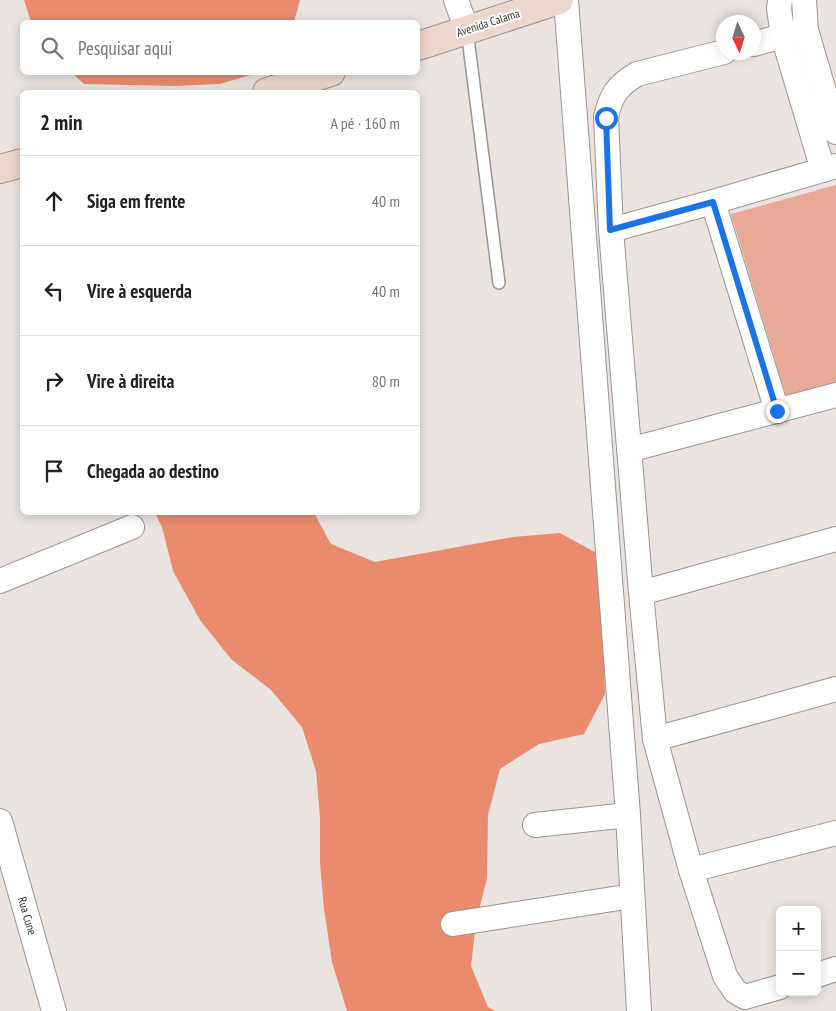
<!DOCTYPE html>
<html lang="pt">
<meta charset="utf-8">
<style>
body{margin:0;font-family:"PT Sans Narrow",sans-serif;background:#f2f2f2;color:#202124}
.controls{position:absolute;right:15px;bottom:15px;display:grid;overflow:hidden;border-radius:8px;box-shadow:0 2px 12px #0003}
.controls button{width:45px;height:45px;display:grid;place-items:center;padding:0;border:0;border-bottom:1px solid #e0e0e0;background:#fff;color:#202124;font:25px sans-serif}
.compass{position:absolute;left:716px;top:15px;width:45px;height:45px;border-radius:50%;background:#fff;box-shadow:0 2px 12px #0003;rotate:176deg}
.stop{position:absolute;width:15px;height:15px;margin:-11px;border:4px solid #1a73e8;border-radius:50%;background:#fff}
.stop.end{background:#1a73e8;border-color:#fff;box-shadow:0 1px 5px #0008}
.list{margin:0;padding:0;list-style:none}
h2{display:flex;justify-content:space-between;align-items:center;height:65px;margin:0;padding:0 20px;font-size:21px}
h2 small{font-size:16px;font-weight:400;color:#757577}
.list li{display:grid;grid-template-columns:32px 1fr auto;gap:15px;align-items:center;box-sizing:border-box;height:90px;padding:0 20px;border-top:1px solid #e0e0e0}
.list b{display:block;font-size:19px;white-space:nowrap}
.list em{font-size:16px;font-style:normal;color:#757577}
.icon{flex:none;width:28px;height:28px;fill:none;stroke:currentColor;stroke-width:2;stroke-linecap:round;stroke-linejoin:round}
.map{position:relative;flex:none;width:836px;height:1011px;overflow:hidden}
.search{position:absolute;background:#fff;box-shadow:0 2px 12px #0003;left:20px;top:20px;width:400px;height:55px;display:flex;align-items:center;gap:12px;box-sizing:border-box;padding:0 18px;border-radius:8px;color:#757577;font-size:19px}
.panel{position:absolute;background:#fff;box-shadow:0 2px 12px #0003;left:20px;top:90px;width:400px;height:425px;border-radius:8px}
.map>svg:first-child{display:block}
.green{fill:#e8aa96}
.forest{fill:#e98b6c}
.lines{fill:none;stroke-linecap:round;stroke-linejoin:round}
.lane-casing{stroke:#9b9592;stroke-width:14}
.street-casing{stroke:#9b9592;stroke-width:26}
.secondary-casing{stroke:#9b9592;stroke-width:30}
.lane{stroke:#fff;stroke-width:11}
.street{stroke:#fff;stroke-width:24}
.secondary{stroke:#edd6ce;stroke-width:28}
.route{stroke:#1a73e8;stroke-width:6}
.labels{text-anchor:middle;stroke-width:4;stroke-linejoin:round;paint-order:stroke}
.street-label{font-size:12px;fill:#363332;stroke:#fff}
</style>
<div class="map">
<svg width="836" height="1011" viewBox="0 0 836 1011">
<rect width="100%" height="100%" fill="#eae3e0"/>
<polygon class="green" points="836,185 836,384 786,396 731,214"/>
<g class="forest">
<polygon points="24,0 300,0 294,22 31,22"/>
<polygon points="72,73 257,73 220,84 175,86 84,84"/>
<polygon points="155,513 314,513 331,544 375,562 513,537 560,533 600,555 605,694 584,734 539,744 500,769 488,815 487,878 476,922 471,966 488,1007 495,1011 347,1011 332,962 324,909 320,863 320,817 316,771 302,727 271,690 231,659 200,620 173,571 162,527"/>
</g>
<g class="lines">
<defs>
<polyline id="lane" points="467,30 499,283"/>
<g id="street">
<polyline points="456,0 467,30"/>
<polyline points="566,0 628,815 639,1011"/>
<polyline points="780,0 779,9 783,36 823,170"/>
<polyline points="804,0 806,30 836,132"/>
<polyline points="754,44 797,32"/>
<path d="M 724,52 L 637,74 C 617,86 611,95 606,117 L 611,230 L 641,593 L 655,739 L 691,870 L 725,976 L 735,991 L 745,997 L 780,987"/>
<polyline points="713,202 777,411"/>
<polyline points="611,230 713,202 836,166"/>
<polyline points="629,450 836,395"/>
<polyline points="0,581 132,527"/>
<polyline points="641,593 836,539"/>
<polyline points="655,739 836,689"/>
<polyline points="0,821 54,1011"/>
<polyline points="535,825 628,815"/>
<polyline points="691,870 836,833"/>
<polyline points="453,924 632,896"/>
<polyline points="817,975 836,969"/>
</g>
<g id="secondary">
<polyline points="418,46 559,0"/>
<polyline points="267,92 331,72"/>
<polyline points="0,169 22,163"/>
</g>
</defs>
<use href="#lane" class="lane-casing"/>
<use href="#street" class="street-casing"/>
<use href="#secondary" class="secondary-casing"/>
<use href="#lane" class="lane"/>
<use href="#street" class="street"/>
<use href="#secondary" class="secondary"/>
</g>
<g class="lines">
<polyline class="route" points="606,118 610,230 713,202 777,411"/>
</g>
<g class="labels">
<g class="street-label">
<text transform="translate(488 23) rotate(-18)" y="4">Avenida Calama</text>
<text transform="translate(27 916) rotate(74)" y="4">Rua Cune</text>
</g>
</g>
</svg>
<div class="controls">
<button>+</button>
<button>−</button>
</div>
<svg class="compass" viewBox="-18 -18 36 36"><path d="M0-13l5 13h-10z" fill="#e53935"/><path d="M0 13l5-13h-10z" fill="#757577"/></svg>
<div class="stop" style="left:606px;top:118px"></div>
<div class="stop end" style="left:777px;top:411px"></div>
<div class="search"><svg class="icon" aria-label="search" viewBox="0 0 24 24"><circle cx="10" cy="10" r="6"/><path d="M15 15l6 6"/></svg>Pesquisar aqui</div>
<section class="panel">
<h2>2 min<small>A pé · 160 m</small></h2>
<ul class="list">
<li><svg class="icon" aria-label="ahead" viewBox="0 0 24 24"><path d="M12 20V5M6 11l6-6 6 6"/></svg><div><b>Siga em frente</b></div><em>40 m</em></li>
<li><svg class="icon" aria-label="left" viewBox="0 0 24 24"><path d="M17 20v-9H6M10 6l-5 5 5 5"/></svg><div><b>Vire à esquerda</b></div><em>40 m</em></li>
<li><svg class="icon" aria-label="right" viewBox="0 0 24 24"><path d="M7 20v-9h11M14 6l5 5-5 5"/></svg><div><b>Vire à direita</b></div><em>80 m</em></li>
<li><svg class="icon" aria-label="arrive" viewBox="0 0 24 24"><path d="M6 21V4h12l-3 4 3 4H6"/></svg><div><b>Chegada ao destino</b></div></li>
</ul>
</section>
</div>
